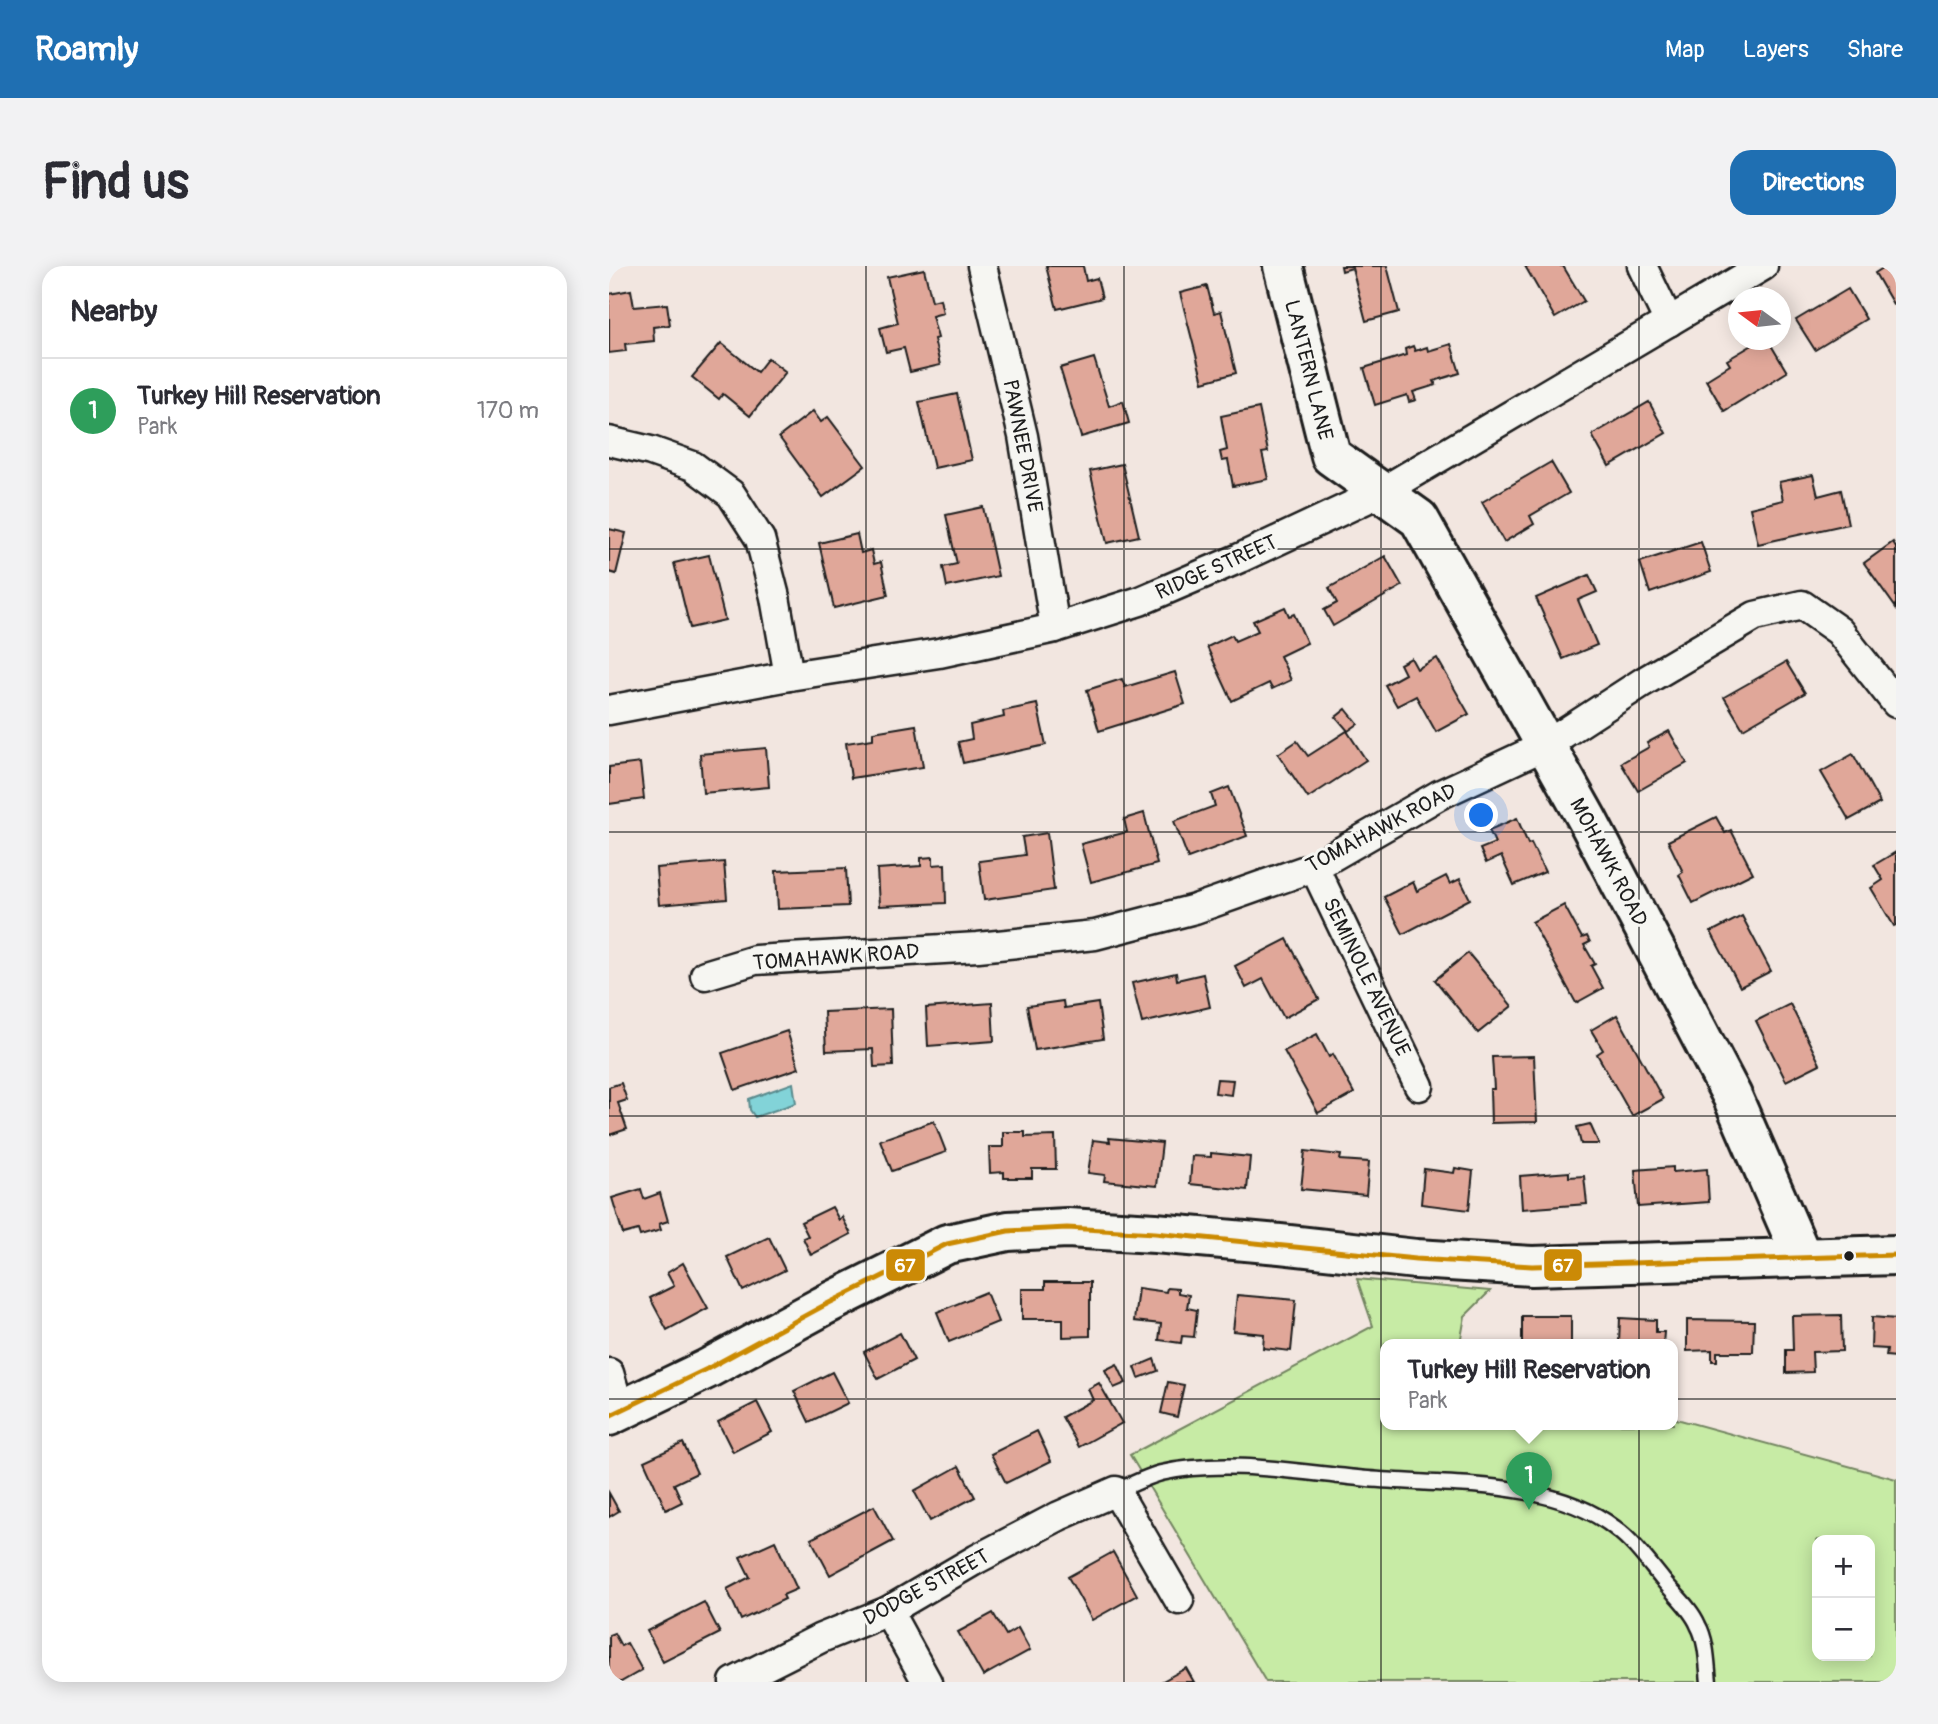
<!DOCTYPE html>
<meta charset="utf-8">
<style>
body{margin:0;font-family:Pangolin,sans-serif;background:#f2f2f3;color:#2b2b33}
.controls{position:absolute;right:21px;bottom:21px;display:grid;overflow:hidden;border-radius:14px;box-shadow:0 4px 18px #0003}
.controls button{width:63px;height:63px;display:grid;place-items:center;padding:0;border:0;border-bottom:2px solid #e1e1e2;background:#fff;color:#2b2b33;font:35px sans-serif}
.compass{position:absolute;left:1119px;top:21px;width:63px;height:63px;border-radius:50%;background:#fff;box-shadow:0 4px 18px #0003;rotate:285deg}
.you{position:absolute;left:873px;top:550px;width:24px;height:24px;margin:-18px;border:5px solid #fff;border-radius:50%;background:#1a73e8;box-shadow:0 0 0 10px #1a73e833}
.badge{display:grid;place-items:center;width:46px;height:46px;border-radius:50%;background:#1f6fb2;color:#fff;font-size:23px;font-weight:700}
.pin{position:absolute;translate:-50% -58px;filter:drop-shadow(0 2px 4px #0008)}
.pin::after{content:'';position:absolute;top:37px;width:24px;height:21px;background:inherit;clip-path:polygon(0 0,100% 0,50% 100%)}
.popup{position:absolute;left:771px;top:1073px;width:298px;height:91px;box-sizing:border-box;display:grid;place-content:center;border-radius:14px;background:#fff;filter:drop-shadow(0 2px 5px #0005);font-size:23px;white-space:nowrap;color:#7c7c81}
.popup b{font-size:26px;color:#2b2b33}
.popup::after{content:'';position:absolute;left:50%;top:100%;margin-left:-14px;border:14px solid transparent;border-top-color:#fff}
.list{margin:0;padding:0;list-style:none}
h2{display:flex;justify-content:space-between;align-items:center;height:91px;margin:0;padding:0 28px;font-size:30px}
h2 small{font-size:23px;font-weight:400;color:#7c7c81}
.list li{display:grid;grid-template-columns:46px 1fr auto;gap:21px;align-items:center;box-sizing:border-box;height:105px;padding:0 28px;border-top:2px solid #e1e1e2}
.list b{display:block;font-size:26px;white-space:nowrap}
.list p{margin:0;font-size:23px;white-space:nowrap;color:#7c7c81}
.list em{font-size:23px;font-style:normal;color:#7c7c81}
.map{position:relative;flex:none;width:1287px;height:1416px;overflow:hidden;border-radius:21px}
header{display:flex;align-items:center;gap:42px;box-sizing:border-box;height:98px;padding:0 35px;background:#1f6fb2;color:#fff}
header strong{font-size:33px}
nav{display:flex;gap:38px;margin-inline-start:auto;font-size:24px}
.intro{display:flex;align-items:center;justify-content:space-between;box-sizing:border-box;height:168px;padding:0 42px}
h1{margin:0;font-size:49px}
.button{padding:18px 32px;border-radius:21px;background:#1f6fb2;color:#fff;font-size:24px;font-weight:700}
main{display:flex;gap:42px;padding:0 42px}
aside{flex:1;background:#fff;border-radius:21px;box-shadow:0 4px 18px #0003}
.map>svg:first-child{display:block}
.green{fill:#c7eba5;stroke:#728460;stroke-width:2;fill-rule:evenodd}
.water{fill:#82d3d8;stroke:#598a8d;stroke-width:2}
.building{fill:#e0a799;stroke:#1c1c1c;stroke-width:2}
.lines{fill:none;stroke-linecap:round;stroke-linejoin:round}
.lane-casing{stroke:#1c1c1c;stroke-width:19}
.street-casing{stroke:#1c1c1c;stroke-width:33}
.secondary-casing{stroke:#1c1c1c;stroke-width:44}
.lane{stroke:#f6f6f2;stroke-width:14}
.street{stroke:#f6f6f2;stroke-width:28}
.secondary{stroke:#f6f6f2;stroke-width:38}
.bus-1-casing{stroke:#f6f6f2;stroke-width:10}
.bus-1{stroke:#cb8a06;stroke-width:5}
.grid{fill:none;stroke:#1c1c1c;stroke-width:2;stroke-opacity:0.55}
.bus-dot{fill:#1c1c1c;stroke:#f6f6f2;stroke-width:2.5}
.labels{text-anchor:middle;stroke-width:6;stroke-linejoin:round;paint-order:stroke}
.street-label{font-size:21px;fill:#1c1c1c;stroke:#f6f6f2}
.line-badge{stroke:#f6f6f2;stroke-width:2.5}
.badge-label{font-size:19px;text-anchor:middle;font-weight:bold;fill:#fff}
</style>
<header>
<strong>Roamly</strong>
<nav><a>Map</a><a>Layers</a><a>Share</a></nav>
</header>
<div class="intro"><h1>Find us</h1><a class="button">Directions</a></div>
<main>
<aside>
<h2>Nearby<small></small></h2>
<ul class="list">
<li><span class="badge" style="background:#2e9e5b">1</span><div><b>Turkey Hill Reservation</b><p>Park</p></div><em>170 m</em></li>
</ul>
</aside>
<div class="map">
<svg width="1287" height="1416" viewBox="0 0 1287 1416">
<rect width="100%" height="100%" fill="#f2e6e0"/>
<filter id="ink" filterUnits="userSpaceOnUse"><feTurbulence type="fractalNoise" baseFrequency=".0143" numOctaves="2"/><feDisplacementMap in="SourceGraphic" scale="14" xChannelSelector="R" yChannelSelector="G"/><feConvolveMatrix kernelMatrix="1 2 1 2 8 2 1 2 1" color-interpolation-filters="sRGB"/></filter>
<g filter="url(#ink)">
<path class="green" d="M 748,1013 L 881,1025 L 856,1050 L 851,1078 L 776,1078 L 776,1158 L 1064,1158 L 1064,1152 L 1287,1213 L 1287,1416 L 657,1416 L 521,1189 L 764,1060 ZM 1208,1274 L 1261,1274 L 1261,1390 L 1208,1390 Z"/>
<polygon class="water" points="184,817 187,837 146,851 141,844 140,833"/>
<g class="building">
<polygon points="437,0 474,0 477,15 488,12 493,32 448,43"/>
<polygon points="732,0 778,0 790,46 757,55 743,2 733,5"/>
<polygon points="916,0 954,0 975,35 946,52"/>
<polygon points="1277,0 1287,0 1287,36 1284,38 1266,7"/>
<polygon points="315,3 323,35 331,33 334,47 323,50 329,72 325,73 331,99 301,106 295,82 277,86 271,62 289,57 278,11"/>
<polygon points="598,20 605,47 612,45 627,107 594,116 571,27"/>
<polygon points="1239,23 1257,53 1206,84 1187,54"/>
<polygon points="22,24 25,41 58,38 61,59 44,61 45,75 16,78 17,85 0,87 0,28"/>
<polygon points="1152,74 1159,74 1178,106 1115,145 1097,114 1121,99 1118,94"/>
<polygon points="112,77 148,106 159,92 177,106 141,150 114,128 110,133 83,111"/>
<polygon points="842,78 851,107 825,115 827,119 804,126 807,134 800,136 798,129 766,139 755,102 797,89 796,83 804,80 806,85 818,81 819,85"/>
<polygon points="485,92 500,140 514,135 520,157 472,171 451,102"/>
<polygon points="348,128 363,194 325,202 310,136"/>
<polygon points="1040,136 1057,167 1000,200 983,169"/>
<polygon points="650,142 659,186 653,187 659,213 624,220 619,194 613,195 611,186 618,184 612,150"/>
<polygon points="204,145 212,156 219,151 256,200 214,231 170,171"/>
<polygon points="942,196 960,227 921,250 925,258 895,276 873,236"/>
<polygon points="513,198 530,270 498,277 481,205"/>
<polygon points="1204,209 1209,230 1232,224 1239,258 1149,278 1141,242 1174,234 1170,216"/>
<polygon points="374,241 389,310 338,321 334,301 348,298 337,249"/>
<polygon points="0,263 17,267 7,308 0,306"/>
<polygon points="248,268 252,287 262,284 265,298 272,296 279,329 225,342 210,277"/>
<polygon points="1092,276 1102,306 1041,327 1031,296"/>
<polygon points="1284,276 1287,281 1287,342 1255,297"/>
<polygon points="100,289 116,354 81,362 65,297"/>
<polygon points="776,290 793,320 724,360 715,344 728,337 720,322"/>
<polygon points="980,309 988,326 969,334 988,379 954,393 927,332"/>
<polygon points="676,341 680,350 685,348 698,377 671,390 682,414 663,423 660,417 623,435 598,381 623,369 626,375 649,365 644,355"/>
<polygon points="802,392 808,403 828,392 860,448 827,466 807,430 788,440 776,419 796,408 791,398"/>
<polygon points="1177,396 1196,427 1134,463 1115,431"/>
<polygon points="566,406 576,438 490,465 478,424 513,413 516,421"/>
<polygon points="428,438 437,479 354,497 349,476 363,473 361,459 395,451 394,445"/>
<polygon points="737,443 749,458 739,465 727,451"/>
<polygon points="307,459 314,501 242,512 237,477 264,473 264,466"/>
<polygon points="738,465 757,494 699,532 669,488 688,475 699,490"/>
<polygon points="1060,465 1078,497 1029,525 1012,497 1040,481 1038,477"/>
<polygon points="157,482 160,521 94,527 91,488"/>
<polygon points="1244,488 1271,537 1240,554 1212,506"/>
<polygon points="31,497 35,533 0,538 0,501"/>
<polygon points="620,521 638,570 579,592 565,555 606,540 602,528"/>
<polygon points="535,547 548,598 482,616 472,578 518,566 515,553"/>
<polygon points="1107,551 1116,567 1122,564 1144,607 1084,637 1070,609 1074,606 1059,575"/>
<polygon points="908,552 919,578 922,577 936,606 905,619 892,590 877,597 871,583 886,577 880,564"/>
<polygon points="438,567 445,624 375,634 370,595 416,589 413,571"/>
<polygon points="1287,586 1287,659 1285,660 1262,622 1274,614 1265,599"/>
<polygon points="324,591 324,599 336,598 337,637 270,640 268,603 312,600 312,592"/>
<polygon points="115,596 118,633 50,639 47,602"/>
<polygon points="237,602 239,640 169,643 167,605"/>
<polygon points="837,610 841,618 851,613 861,633 794,668 775,631 804,616 808,625"/>
<polygon points="955,639 973,672 978,670 981,676 975,679 986,698 982,700 994,722 967,737 923,656"/>
<polygon points="1133,650 1162,705 1131,721 1102,666"/>
<polygon points="678,673 710,733 675,752 654,713 637,722 626,700"/>
<polygon points="859,687 903,740 869,767 826,714"/>
<polygon points="567,707 568,714 594,708 601,741 533,757 523,717"/>
<polygon points="454,735 455,742 489,737 494,773 426,784 418,740"/>
<polygon points="383,737 385,775 319,780 317,742"/>
<polygon points="1181,738 1211,798 1177,815 1147,755"/>
<polygon points="282,743 284,800 265,801 264,783 217,785 215,746"/>
<polygon points="1008,749 1054,833 1023,850 988,788 994,784 982,764"/>
<polygon points="178,765 190,802 126,824 113,787"/>
<polygon points="708,768 720,791 724,788 745,827 709,847 675,785"/>
<polygon points="925,790 928,856 882,857 881,823 885,823 883,791"/>
<polygon points="608,813 624,814 622,829 606,827"/>
<polygon points="12,817 18,834 9,837 18,863 0,869 0,821"/>
<polygon points="325,855 337,886 283,905 271,874"/>
<polygon points="981,858 990,878 972,878 968,861"/>
<polygon points="394,866 416,866 416,871 446,870 447,903 423,903 423,912 395,912 395,906 381,907 380,881 394,881"/>
<polygon points="500,872 553,877 548,920 495,915 496,909 479,907 484,874 501,876"/>
<polygon points="696,885 732,889 731,894 760,896 757,929 692,923"/>
<polygon points="602,887 641,891 638,924 581,918 583,890 602,891"/>
<polygon points="1064,901 1064,906 1098,903 1100,936 1029,941 1026,904"/>
<polygon points="846,902 864,905 860,944 812,938 815,903 845,907"/>
<polygon points="960,906 960,911 975,910 978,938 913,943 911,910"/>
<polygon points="32,923 35,933 51,927 59,955 50,958 52,964 31,970 29,964 14,968 3,932"/>
<polygon points="223,941 230,954 233,951 242,968 202,989 194,972 199,970 192,956"/>
<polygon points="160,971 176,1004 134,1025 118,991"/>
<polygon points="74,997 99,1042 58,1064 41,1032 65,1020 58,1007"/>
<polygon points="436,1016 481,1016 481,1070 454,1071 454,1053 413,1053 413,1023 436,1023"/>
<polygon points="529,1022 557,1026 558,1022 569,1023 569,1027 580,1029 578,1042 588,1044 585,1071 573,1070 572,1077 550,1074 552,1058 525,1055"/>
<polygon points="377,1026 389,1056 340,1076 328,1046"/>
<polygon points="628,1029 687,1034 682,1085 654,1082 655,1068 624,1065"/>
<polygon points="1232,1049 1233,1085 1203,1086 1204,1106 1177,1107 1177,1084 1184,1084 1183,1050"/>
<rect x="913" y="1050" width="49" height="28"/>
<polygon points="1263,1051 1287,1053 1287,1091 1277,1090 1278,1083 1262,1082"/>
<polygon points="1011,1052 1047,1054 1047,1066 1055,1066 1054,1078 1010,1078"/>
<polygon points="1078,1054 1145,1055 1144,1086 1108,1086 1108,1095 1103,1095 1103,1084 1078,1085"/>
<polygon points="291,1067 305,1094 269,1113 255,1086"/>
<polygon points="545,1093 549,1105 530,1112 526,1101"/>
<polygon points="508,1098 517,1117 505,1122 496,1104"/>
<polygon points="223,1106 239,1137 200,1156 185,1125"/>
<polygon points="559,1116 575,1119 568,1151 552,1147"/>
<polygon points="490,1117 513,1157 470,1181 453,1151 484,1134 479,1123"/>
<polygon points="148,1136 163,1166 124,1186 109,1156"/>
<polygon points="428,1165 442,1195 397,1217 382,1188"/>
<polygon points="74,1177 88,1207 65,1218 73,1236 57,1244 35,1195"/>
<polygon points="350,1200 366,1231 321,1255 305,1225"/>
<polygon points="0,1227 10,1245 0,1251"/>
<polygon points="265,1240 284,1275 221,1309 202,1273"/>
<polygon points="166,1275 188,1323 174,1329 176,1333 132,1354 118,1323 141,1311 131,1291"/>
<polygon points="504,1286 528,1329 483,1354 459,1311"/>
<polygon points="95,1336 111,1367 54,1396 38,1365"/>
<polygon points="384,1347 397,1369 409,1362 421,1384 374,1410 349,1366"/>
<polygon points="5,1367 12,1380 18,1377 33,1404 12,1416 0,1416 0,1369"/>
<polygon points="577,1402 585,1416 552,1416"/>
</g>
<g class="lines">
<defs>
<path id="lane" d="M 507,1225 C 522,1219 537,1211 552,1207 C 619,1192 692,1207 759,1213 C 835,1220 943,1212 1006,1262 C 1024,1275 1039,1296 1053,1313 C 1064,1327 1082,1342 1089,1359 C 1098,1375 1098,1398 1100,1416"/>
<g id="street">
<polyline points="373,0 414,170 446,362"/>
<polyline points="1033,0 1060,56"/>
<polyline points="0,175 42,185 84,200 122,228 151,273 166,331 180,410"/>
<polyline points="0,444 180,410 330,387 446,362 531,335 631,292 772,226 1154,0"/>
<polyline points="705,601 810,820"/>
<polyline points="96,709 146,694 369,681 486,669 586,643 705,601 830,529 937,479 1034,416 1146,350 1193,339 1230,365 1287,437"/>
<polyline points="0,1107 11,1144"/>
<polyline points="279,1345 318,1416"/>
<polyline points="125,1416 212,1372 279,1345 368,1293 450,1250 507,1225 570,1334"/>
</g>
<g id="secondary">
<polyline points="674,0 722,190 810,253 978,553 1123,830 1193,991"/>
<polyline points="0,1150 98,1103 214,1040 338,978 399,965 458,962 546,967 671,978 807,993 923,1000 1287,989"/>
</g>
</defs>
<use href="#lane" class="lane-casing"/>
<use href="#street" class="street-casing"/>
<use href="#secondary" class="secondary-casing"/>
<use href="#lane" class="lane"/>
<use href="#street" class="street"/>
<use href="#secondary" class="secondary"/>
<defs>
<polyline id="bus-1" points="0,1150 98,1103 214,1040 338,978 399,965 458,962 546,967 807,993 923,1000 1287,989"/>
</defs>
<use href="#bus-1" class="bus-1-casing"/>
<use href="#bus-1" class="bus-1"/>
</g>
</g>
<path class="grid" d="M 257,0 L 257,1416M 515,0 L 515,1416M 772,0 L 772,1416M 1030,0 L 1030,1416M 0,283 L 1287,283M 0,566 L 1287,566M 0,850 L 1287,850M 0,1133 L 1287,1133"/>
<circle class="bus-dot" cx="1240" cy="990" r="6"/>
<g class="labels">
<g class="street-label">
<text transform="translate(700 104) rotate(76)" y="7">LANTERN LANE</text>
<text transform="translate(414 180) rotate(79)" y="7">PAWNEE DRIVE</text>
<text transform="translate(607 301) rotate(-24)" y="7">RIDGE STREET</text>
<text transform="translate(772 562) rotate(-28)" y="7">TOMAHAWK ROAD</text>
<text transform="translate(1000 596) rotate(62)" y="7">MOHAWK ROAD</text>
<text transform="translate(227 691) rotate(-4)" y="7">TOMAHAWK ROAD</text>
<text transform="translate(758 711) rotate(64)" y="7">SEMINOLE AVENUE</text>
<text transform="translate(317 1321) rotate(-28)" y="7">DODGE STREET</text>
</g>
</g>
<g class="line-badge">
<rect x="276" y="982" width="41" height="34" rx="7" fill="#cb8a06"/>
<rect x="934" y="982" width="40" height="34" rx="7" fill="#cb8a06"/>
</g>
<g class="badge-label">
<text x="296" y="1006">67</text>
<text x="954" y="1006">67</text>
</g>
</svg>
<div class="controls">
<button>+</button>
<button>−</button>
</div>
<svg class="compass" viewBox="-18 -18 36 36"><path d="M0-13l5 13h-10z" fill="#e53935"/><path d="M0 13l5-13h-10z" fill="#7c7c81"/></svg>
<div class="you"></div>
<div class="pin badge" style="left:920px;top:1244px;background:#2e9e5b">1</div>
<div class="popup"><b>Turkey Hill Reservation</b>Park</div>
</div>
</main>
